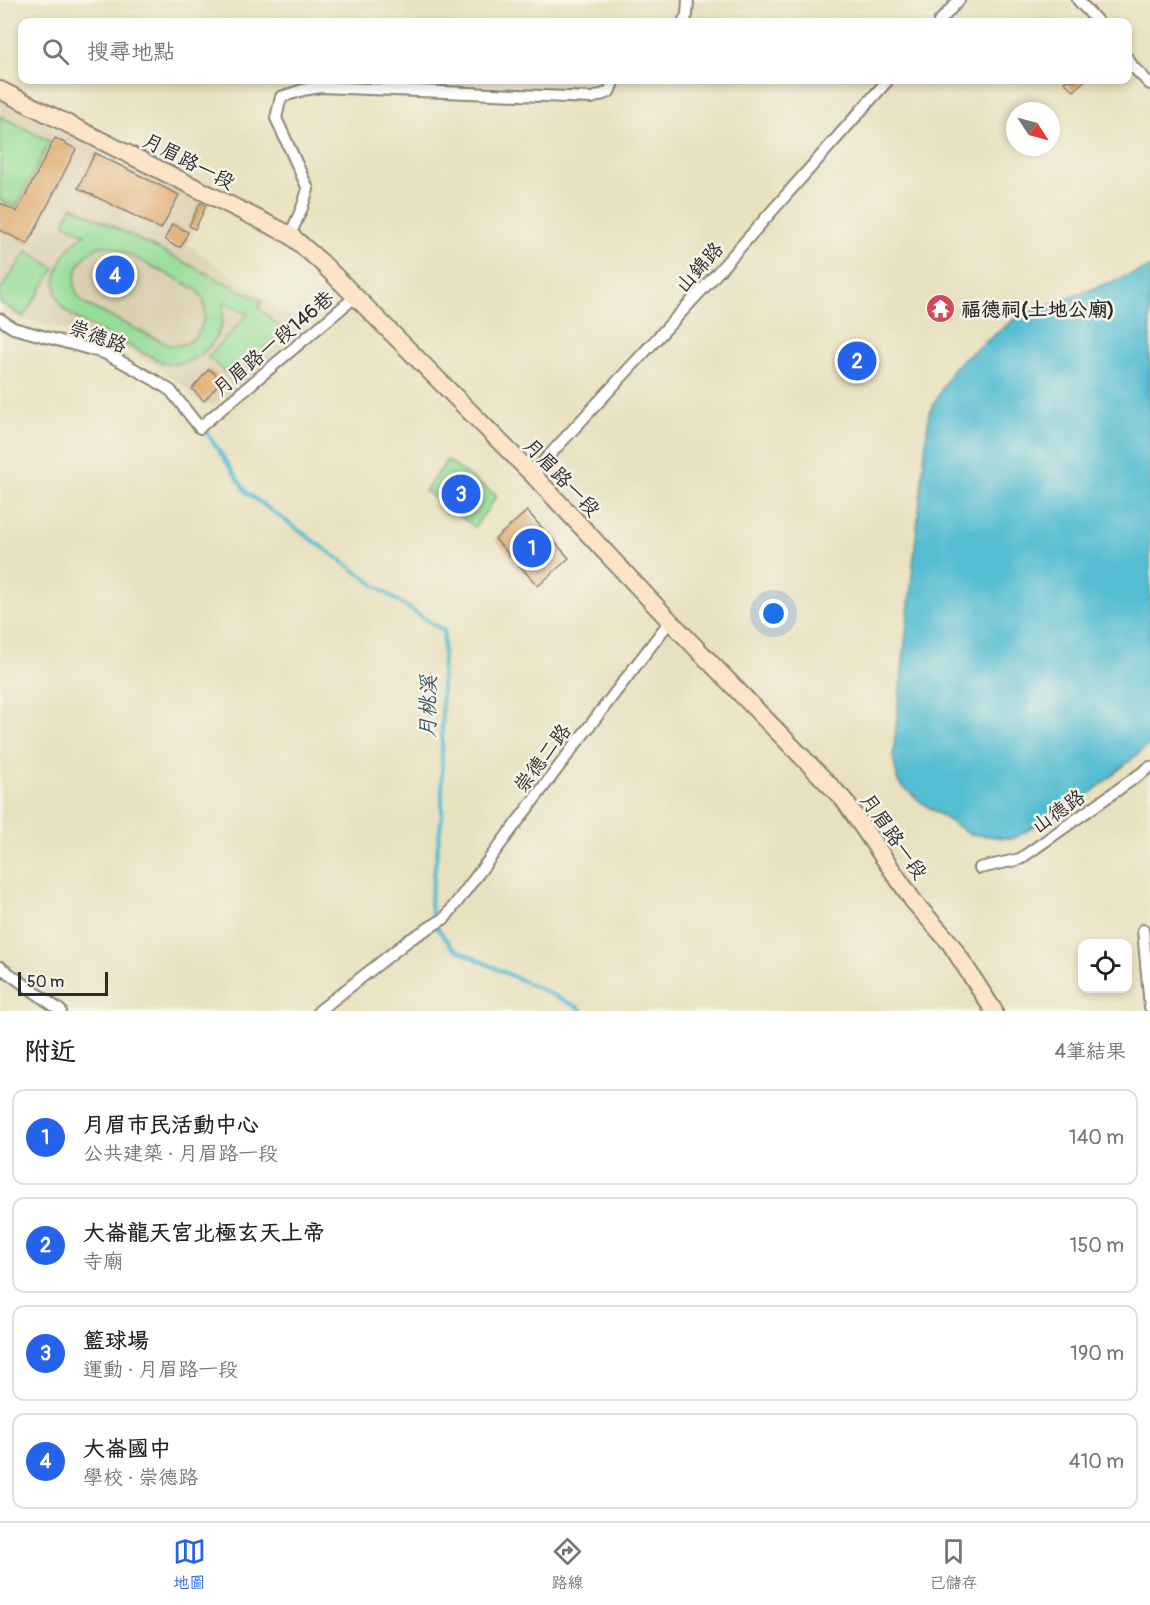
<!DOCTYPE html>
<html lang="zh-TW">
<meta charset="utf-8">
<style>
body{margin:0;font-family:Pangolin,"LXGW WenKai TC",sans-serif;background:#f2f2f2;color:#222}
.controls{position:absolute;right:18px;bottom:18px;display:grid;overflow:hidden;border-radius:12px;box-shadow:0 3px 9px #0003}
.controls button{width:54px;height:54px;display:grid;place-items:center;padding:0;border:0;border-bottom:2px solid #e0e0e0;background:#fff;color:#222;font:30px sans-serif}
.compass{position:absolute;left:1006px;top:102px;width:54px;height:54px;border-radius:50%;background:#fff;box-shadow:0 3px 9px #0003;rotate:126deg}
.scale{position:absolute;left:18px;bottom:15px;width:90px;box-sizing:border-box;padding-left:6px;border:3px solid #2b2b2b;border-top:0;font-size:16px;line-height:21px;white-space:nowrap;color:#2b2b2b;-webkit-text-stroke:4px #f7f3e8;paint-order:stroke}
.you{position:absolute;left:774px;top:614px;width:21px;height:21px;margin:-15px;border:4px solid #fff;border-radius:50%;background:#1a73e8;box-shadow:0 0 0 9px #1a73e833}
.badge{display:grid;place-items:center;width:39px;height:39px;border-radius:50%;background:#2563eb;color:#fff;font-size:20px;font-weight:700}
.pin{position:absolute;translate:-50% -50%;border:3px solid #fff;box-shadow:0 2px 6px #0006}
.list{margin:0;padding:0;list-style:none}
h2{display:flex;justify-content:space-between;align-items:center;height:78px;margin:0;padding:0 24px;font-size:26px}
h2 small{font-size:20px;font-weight:400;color:#767676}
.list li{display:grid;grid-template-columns:39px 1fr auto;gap:18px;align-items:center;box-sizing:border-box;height:96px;margin:0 12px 12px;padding:0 12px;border:2px solid #e0e0e0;border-radius:12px}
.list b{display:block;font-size:22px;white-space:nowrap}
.list p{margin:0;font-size:20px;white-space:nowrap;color:#767676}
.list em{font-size:20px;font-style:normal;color:#767676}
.icon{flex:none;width:33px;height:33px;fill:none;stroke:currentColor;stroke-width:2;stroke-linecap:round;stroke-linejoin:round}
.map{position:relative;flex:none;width:1150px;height:1011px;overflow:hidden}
.search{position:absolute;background:#fff;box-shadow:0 3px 9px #0003;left:18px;right:18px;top:18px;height:66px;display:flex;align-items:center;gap:15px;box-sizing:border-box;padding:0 21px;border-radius:12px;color:#767676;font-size:22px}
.sheet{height:510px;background:#fff}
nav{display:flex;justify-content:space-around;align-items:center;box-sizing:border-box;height:84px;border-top:2px solid #e0e0e0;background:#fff;font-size:16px;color:#767676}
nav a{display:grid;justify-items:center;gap:3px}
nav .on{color:#2563eb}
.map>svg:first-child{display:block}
.built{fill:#dad0b1}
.green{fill:#97dd97;stroke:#618461;stroke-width:1.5;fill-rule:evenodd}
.water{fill:#55bdd2;stroke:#40747e;stroke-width:1.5}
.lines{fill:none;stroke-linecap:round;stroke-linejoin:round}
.stream{stroke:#55bdd2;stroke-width:4}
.building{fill:#dda564}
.street-casing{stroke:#8a8675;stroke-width:14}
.secondary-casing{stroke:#8a8675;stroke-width:20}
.street{stroke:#fff;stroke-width:10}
.secondary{stroke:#fee4c6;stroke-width:16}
.labels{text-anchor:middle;stroke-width:5;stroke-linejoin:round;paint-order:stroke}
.street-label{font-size:20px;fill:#2b2b2b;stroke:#f7f3e8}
.poi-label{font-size:20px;font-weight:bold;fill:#2b2b2b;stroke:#f7f3e8;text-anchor:start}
.water-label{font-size:21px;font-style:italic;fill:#38575d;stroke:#f7f3e8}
</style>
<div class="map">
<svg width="1150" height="1011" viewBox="0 0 1150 1011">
<rect width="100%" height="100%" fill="#f7f3e8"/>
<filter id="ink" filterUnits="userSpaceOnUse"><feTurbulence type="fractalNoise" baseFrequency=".0167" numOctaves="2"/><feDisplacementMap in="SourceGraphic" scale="12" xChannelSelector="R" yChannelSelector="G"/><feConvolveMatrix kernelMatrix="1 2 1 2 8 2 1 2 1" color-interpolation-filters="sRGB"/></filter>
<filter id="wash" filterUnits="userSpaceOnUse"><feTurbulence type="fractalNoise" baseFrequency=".008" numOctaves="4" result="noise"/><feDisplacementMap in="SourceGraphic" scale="24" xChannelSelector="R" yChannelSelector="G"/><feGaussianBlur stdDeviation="1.35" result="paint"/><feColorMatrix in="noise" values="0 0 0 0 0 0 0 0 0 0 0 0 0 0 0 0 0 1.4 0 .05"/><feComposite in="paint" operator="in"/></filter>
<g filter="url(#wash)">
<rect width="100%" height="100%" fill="#e8e1bf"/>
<polygon class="built" points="0,100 207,204 188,245 302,325 308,331 213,405 202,403 166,372 143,358 111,342 19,317 0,305"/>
<g class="green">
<polygon points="0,116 50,141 16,207 0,200"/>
<path d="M 72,206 L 262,301 L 259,308 L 283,330 L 234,380 L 208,357 L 248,314 L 224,302 C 223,308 223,315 222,322 C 216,348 191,368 164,363 L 84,323 C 76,318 66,313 61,305 C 46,279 64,248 85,234 L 64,223 ZM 101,246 L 111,246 L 116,248 L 196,289 C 216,310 200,350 169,345 L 85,304 C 64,287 78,254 101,246 Z"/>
<polygon points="27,251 55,268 23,317 0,302 0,291"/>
<polygon points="447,460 497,496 475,527 425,491"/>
</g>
<polygon class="water" points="1150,267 1150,744 1085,798 1013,839 969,834 922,803 898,782 893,757 929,413 953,368 1016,318"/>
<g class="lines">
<polyline class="stream" points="205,430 247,493 396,600 444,631 442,679 442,815 430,904 436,927 453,948 578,1007 582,1011"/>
</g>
<g id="blocks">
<g class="building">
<polygon points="1067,80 1085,80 1074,91 1064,82"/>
<polygon points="55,138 76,149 28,244 0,230 0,203 17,212"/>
<polygon points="95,153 179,195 161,229 78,188"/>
<polygon points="200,203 206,206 195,229 189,226"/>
<polygon points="172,224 188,232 181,247 173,245 165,239"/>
<polygon points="943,299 948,317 937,319 932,300"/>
<polygon points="853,345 869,349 861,378 845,373"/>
<polygon points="209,369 222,380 204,401 192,389"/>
<polygon points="527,511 569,558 538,586 495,539"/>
</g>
</g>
</g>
<g filter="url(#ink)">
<use href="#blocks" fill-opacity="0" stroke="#8a8675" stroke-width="1.5"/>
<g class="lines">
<defs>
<g id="street">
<polyline points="1078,0 1098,22"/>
<polyline points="683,22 687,15 688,0"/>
<polyline points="939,22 959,0"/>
<polyline points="1128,59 1133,67 1150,84"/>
<polyline points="290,235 302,208 308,189 276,118 281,97 303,90 320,87 592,98 609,92 614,80"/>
<polyline points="0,319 13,328 104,353 122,362 156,381 171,391 200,428"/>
<polyline points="200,427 355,297"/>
<polyline points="532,474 711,280 888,80"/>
<polyline points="980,868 1020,859 1150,767"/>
<polyline points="1143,930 1150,1007"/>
<polyline points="0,967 61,1011"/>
<polyline points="319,1011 409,940 445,918 572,749 670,621"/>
</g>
<polyline id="secondary" points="0,90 290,235 321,262 532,474 670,621 844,800 914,902 950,943 994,1011"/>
</defs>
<use href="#street" class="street-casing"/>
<use href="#secondary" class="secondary-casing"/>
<use href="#street" class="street"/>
<use href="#secondary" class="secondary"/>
</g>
</g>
<defs>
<symbol id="temple-disc" viewBox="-11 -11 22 22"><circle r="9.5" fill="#d1495b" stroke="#f7f3e8"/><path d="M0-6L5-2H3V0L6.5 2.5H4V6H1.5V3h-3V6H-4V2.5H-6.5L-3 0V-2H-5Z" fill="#fff"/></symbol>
</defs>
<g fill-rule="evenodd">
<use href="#temple-disc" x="924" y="292" width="33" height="33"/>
</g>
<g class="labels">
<g class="street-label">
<text transform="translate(189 161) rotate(27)" y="7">月眉路一段</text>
<text transform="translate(699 267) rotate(-48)" y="7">山錦路</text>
<text transform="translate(98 336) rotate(20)" y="7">崇德路</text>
<text transform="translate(273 343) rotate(-40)" y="7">月眉路一段146巷</text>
<text transform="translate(562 477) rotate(46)" y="7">月眉路一段</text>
<text transform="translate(542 758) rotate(-53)" y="7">崇德二路</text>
<text transform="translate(1058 811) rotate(-35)" y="7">山德路</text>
<text transform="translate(894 836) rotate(55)" y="7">月眉路一段</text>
</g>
<g class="poi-label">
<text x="961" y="316">福德祠(土地公廟)</text>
</g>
<g class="water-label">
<text transform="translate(428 707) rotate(-89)" y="7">月桃溪</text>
</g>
</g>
</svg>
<div class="controls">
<button><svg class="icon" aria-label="locate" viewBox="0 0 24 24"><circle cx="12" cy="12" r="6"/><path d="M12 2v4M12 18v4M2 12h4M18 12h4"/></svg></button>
</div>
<svg class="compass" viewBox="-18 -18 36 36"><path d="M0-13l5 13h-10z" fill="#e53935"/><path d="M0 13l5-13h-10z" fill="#767676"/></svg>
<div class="scale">50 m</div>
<div class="you"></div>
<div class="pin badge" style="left:532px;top:548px">1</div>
<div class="pin badge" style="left:857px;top:361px">2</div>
<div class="pin badge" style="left:461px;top:494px">3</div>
<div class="pin badge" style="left:115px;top:275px">4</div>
<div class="search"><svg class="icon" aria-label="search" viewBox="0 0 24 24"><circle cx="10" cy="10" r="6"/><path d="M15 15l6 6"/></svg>搜尋地點</div>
</div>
<section class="sheet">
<h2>附近<small>4筆結果</small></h2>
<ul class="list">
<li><span class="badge">1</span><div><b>月眉市民活動中心</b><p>公共建築 · 月眉路一段</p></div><em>140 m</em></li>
<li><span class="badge">2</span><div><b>大崙龍天宮北極玄天上帝</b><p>寺廟</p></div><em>150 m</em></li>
<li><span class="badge">3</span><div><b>籃球場</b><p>運動 · 月眉路一段</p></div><em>190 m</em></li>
<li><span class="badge">4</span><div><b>大崙國中</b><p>學校 · 崇德路</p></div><em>410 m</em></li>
</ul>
</section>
<nav>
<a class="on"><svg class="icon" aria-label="map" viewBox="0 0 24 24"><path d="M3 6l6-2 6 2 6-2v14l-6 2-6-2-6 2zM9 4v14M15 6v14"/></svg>地圖</a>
<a><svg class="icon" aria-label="directions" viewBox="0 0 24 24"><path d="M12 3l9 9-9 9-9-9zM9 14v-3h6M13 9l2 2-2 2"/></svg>路線</a>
<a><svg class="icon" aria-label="saved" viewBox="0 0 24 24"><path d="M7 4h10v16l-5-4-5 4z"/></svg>已儲存</a>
</nav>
